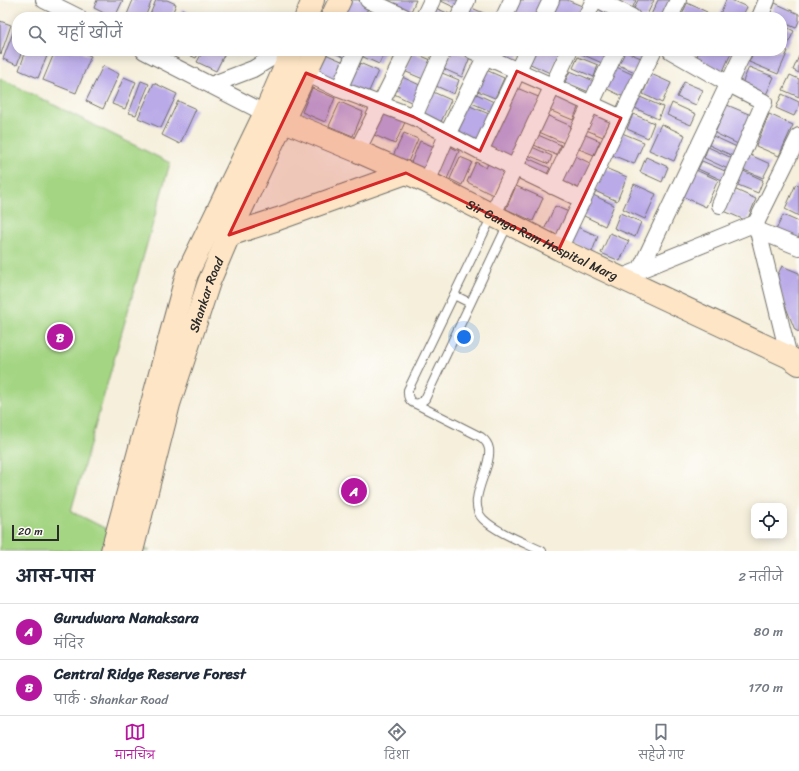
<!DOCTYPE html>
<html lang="hi">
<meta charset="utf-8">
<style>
body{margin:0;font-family:Sriracha,"Playpen Sans Deva",sans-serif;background:#f2f2f3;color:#1f2937}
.controls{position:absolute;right:12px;bottom:12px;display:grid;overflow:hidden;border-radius:8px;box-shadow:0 2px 10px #0003}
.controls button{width:36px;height:36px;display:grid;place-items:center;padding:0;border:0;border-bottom:1px solid #e0e1e3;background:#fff;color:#1f2937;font:20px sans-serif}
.scale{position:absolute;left:12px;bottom:10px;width:47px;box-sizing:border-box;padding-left:4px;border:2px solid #2b2b2b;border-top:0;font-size:11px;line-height:14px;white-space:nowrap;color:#2b2b2b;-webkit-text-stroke:3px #fdfcf7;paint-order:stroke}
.you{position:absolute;left:464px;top:337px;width:14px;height:14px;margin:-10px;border:3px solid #fff;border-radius:50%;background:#1a73e8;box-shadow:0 0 0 6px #1a73e833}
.badge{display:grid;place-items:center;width:26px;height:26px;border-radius:50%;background:#b5179e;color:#fff;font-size:13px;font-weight:700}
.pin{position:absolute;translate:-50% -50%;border:2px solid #fff;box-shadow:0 1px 4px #0006}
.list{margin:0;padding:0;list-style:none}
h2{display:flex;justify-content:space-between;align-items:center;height:52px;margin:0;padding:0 16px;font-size:17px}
h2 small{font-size:13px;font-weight:400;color:#747a83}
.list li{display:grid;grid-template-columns:26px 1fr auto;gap:12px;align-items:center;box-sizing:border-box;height:56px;padding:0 16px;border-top:1px solid #e0e1e3}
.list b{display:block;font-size:15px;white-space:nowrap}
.list p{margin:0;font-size:13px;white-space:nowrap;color:#747a83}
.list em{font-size:13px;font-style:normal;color:#747a83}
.icon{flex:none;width:22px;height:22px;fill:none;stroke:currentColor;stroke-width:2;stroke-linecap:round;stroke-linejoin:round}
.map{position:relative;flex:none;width:799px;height:551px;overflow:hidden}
.search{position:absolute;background:#fff;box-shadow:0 2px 10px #0003;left:12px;right:12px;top:12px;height:44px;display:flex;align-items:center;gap:10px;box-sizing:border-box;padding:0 14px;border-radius:16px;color:#747a83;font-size:15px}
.sheet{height:164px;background:#fff}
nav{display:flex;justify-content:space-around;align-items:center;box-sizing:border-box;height:56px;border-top:1px solid #e0e1e3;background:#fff;font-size:11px;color:#747a83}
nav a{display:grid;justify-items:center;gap:2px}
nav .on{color:#b5179e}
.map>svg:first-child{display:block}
.green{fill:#a4d583;stroke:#688057}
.building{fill:#baaae8}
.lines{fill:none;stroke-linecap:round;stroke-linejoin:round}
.lane-casing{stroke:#727069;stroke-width:10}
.street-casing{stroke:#727069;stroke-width:18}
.secondary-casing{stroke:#727069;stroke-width:24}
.lane{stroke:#fff;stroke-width:8}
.street{stroke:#fff;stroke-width:16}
.secondary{stroke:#fde5c5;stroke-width:22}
.marked{fill:#d62828;fill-opacity:0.2;stroke:#d62828;stroke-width:3;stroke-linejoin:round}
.labels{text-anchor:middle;stroke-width:3.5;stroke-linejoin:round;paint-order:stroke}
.street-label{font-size:13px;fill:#2b2b2b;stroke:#fdfcf7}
</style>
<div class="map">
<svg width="799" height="551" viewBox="0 0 799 551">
<rect width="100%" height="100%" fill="#fdfcf7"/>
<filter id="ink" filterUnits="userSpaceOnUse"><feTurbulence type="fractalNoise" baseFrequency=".025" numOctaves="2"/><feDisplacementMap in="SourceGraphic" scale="8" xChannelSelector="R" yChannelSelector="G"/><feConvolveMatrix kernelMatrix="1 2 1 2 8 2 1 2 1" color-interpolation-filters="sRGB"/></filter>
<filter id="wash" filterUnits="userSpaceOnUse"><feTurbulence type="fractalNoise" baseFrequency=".012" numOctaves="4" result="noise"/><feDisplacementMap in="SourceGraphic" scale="16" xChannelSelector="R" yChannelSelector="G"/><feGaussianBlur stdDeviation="0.9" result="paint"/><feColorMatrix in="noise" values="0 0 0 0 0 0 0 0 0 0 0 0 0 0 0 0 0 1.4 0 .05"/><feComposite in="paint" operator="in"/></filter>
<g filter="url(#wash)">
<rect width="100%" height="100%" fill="#f5efdc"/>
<polygon class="green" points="0,78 170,163 71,511 150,551 0,551"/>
<g id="blocks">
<g class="building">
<polygon points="97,0 123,0 115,17 112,17 94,8"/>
<polygon points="133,0 152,0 145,17 126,17"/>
<polygon points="156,0 167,0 176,4 171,17 149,17"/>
<polygon points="347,0 361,0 370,4 364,17 339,17"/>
<polygon points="385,0 416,0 410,14"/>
<polygon points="439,0 463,0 458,9"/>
<polygon points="516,0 545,0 537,17 522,17 511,12"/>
<polygon points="554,0 567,0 582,6 577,17 547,17"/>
<polygon points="611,0 636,0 632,9"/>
<polygon points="638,0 654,0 646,17 639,17 632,13"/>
<polygon points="658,0 674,0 666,17 650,17"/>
<polygon points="726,0 731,0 747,7 742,17 727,17 720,14"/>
<polygon points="687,3 707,12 705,17 687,17 682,15"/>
<polygon points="775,3 799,14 799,21 796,28 782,22 782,17 770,16"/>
<polygon points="467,6 493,17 462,17"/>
<polygon points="433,7 457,17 428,17"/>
<polygon points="599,7 623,17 595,17"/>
<polygon points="182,9 199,17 179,17"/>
<polygon points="0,21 11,25 1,54 0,53"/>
<polygon points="17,22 17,51 22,51 17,65 3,59"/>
<polygon points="782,25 794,31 787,46 782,44"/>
<polygon points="782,49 788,51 778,74 749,62 754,51 782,51"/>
<polygon points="26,51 49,51 38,78 19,70"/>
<polygon points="55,51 78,51 91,56 76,93 43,80"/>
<polygon points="180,51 200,51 196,58"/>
<polygon points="203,51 226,51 216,71 197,62"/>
<polygon points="330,51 349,51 346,58"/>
<polygon points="361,51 385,51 379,64 359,55"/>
<polygon points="452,51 455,51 470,57 462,77 444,69"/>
<polygon points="492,51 520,51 514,66"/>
<polygon points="531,51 560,51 550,73 526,62"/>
<polygon points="577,51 607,51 602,63 577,52"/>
<polygon points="624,51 641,58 635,72 616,64"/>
<polygon points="699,51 732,51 723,71 696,59"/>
<polygon points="412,52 431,60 423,79 404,71"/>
<polygon points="323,53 344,62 335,83 314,74"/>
<polygon points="799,56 799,73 793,70"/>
<polygon points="578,57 598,65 594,77 573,68"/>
<polygon points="355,61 378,71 366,98 344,88"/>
<polygon points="612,65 636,76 626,98 603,87"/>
<polygon points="103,66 119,74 103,109 86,101"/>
<polygon points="749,67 774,77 765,97 741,86"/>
<polygon points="484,69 504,78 495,98 475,90"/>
<polygon points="570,71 594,81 589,92 565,82"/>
<polygon points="442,73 459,80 454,94 436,86"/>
<polygon points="651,74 671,83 662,103 643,94"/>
<polygon points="790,75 799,79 799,97 783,90"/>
<polygon points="124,77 136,82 125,109 112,104"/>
<polygon points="402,77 422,86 415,104 394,94"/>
<polygon points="141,81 149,84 136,115 129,113"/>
<polygon points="684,82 703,90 696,105 677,97"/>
<polygon points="154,83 177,94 161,128 138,118"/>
<polygon points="512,86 541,98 515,159 486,146"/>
<polygon points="312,88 335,98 325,122 302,112"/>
<polygon points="433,92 451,100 440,124 422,116"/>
<polygon points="472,92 494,102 490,111 467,101"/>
<polygon points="556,93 580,103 573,120 549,110"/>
<polygon points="782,94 799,102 799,106 794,116 776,108"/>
<polygon points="640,97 663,107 658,119 635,108"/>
<polygon points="178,101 196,109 180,144 162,135"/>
<polygon points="340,102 363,112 353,136 329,126"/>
<polygon points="672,103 696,114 691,125 667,115"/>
<polygon points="465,104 489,114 476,144 452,133"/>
<polygon points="727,105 751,115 738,144 715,133"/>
<polygon points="594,109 612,117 603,137 584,129"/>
<polygon points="382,110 406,120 395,144 372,134"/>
<polygon points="633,114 654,123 648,138 627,129"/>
<polygon points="769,114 793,125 779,156 756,146"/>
<polygon points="546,115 571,126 564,143 539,132"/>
<polygon points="661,124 685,135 674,161 649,150"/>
<polygon points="404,133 418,139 408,162 393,156"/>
<polygon points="581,133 600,141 594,155 574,147"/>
<polygon points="622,133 644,142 634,164 612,155"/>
<polygon points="538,135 561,145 556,155 534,145"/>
<polygon points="713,136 737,147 733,156 709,145"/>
<polygon points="420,141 437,148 426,172 410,165"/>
<polygon points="447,145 459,151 447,179 435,173"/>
<polygon points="532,147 552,156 549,164 528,155"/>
<polygon points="708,147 732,158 728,169 704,158"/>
<polygon points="571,154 592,164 579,194 557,184"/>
<polygon points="748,154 770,164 763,178 742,169"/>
<polygon points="460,157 472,162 462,185 450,179"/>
<polygon points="525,157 550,168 545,178 521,167"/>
<polygon points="646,157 668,167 662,182 640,172"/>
<polygon points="490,160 505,168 493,195 467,182 476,162 486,168"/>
<polygon points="702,161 725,171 722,180 698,169"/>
<polygon points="605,168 627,177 617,201 595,191"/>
<polygon points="739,169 763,180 758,193 733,183"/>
<polygon points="696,170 718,180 706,207 684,197"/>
<polygon points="634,184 656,194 645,219 623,209"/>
<polygon points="796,184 799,185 799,216 785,209"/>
<polygon points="516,186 543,198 533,221 506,209"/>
<polygon points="734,189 756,199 747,221 724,211"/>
<polygon points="591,194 614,205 605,226 582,215"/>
<polygon points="555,206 571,213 561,237 544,230"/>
<polygon points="620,213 641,222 635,237 614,228"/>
<polygon points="783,215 799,222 799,236 797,241 775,232"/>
<polygon points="575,226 598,236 592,252 568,242"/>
<polygon points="610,233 629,241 620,261 601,253"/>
<polygon points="782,266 799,273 799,332 795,330 775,280"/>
</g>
</g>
</g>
<g filter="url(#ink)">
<use href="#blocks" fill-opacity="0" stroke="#727069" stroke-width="1"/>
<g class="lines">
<defs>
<g id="lane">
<path d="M 492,216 L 408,390 C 407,402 415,408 425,399 L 508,224"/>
<polyline points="454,295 470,303"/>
<path d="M 416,404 L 481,437 C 485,440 488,443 489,449 C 492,469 465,501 483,519 C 496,532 525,543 542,551"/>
</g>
<g id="street">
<polyline points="44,0 78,17"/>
<polyline points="368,0 404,17"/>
<polyline points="599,0 632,17"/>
<polyline points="424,17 432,0"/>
<polyline points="459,17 467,0"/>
<polyline points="504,17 512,0"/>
<polyline points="543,17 551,0"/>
<polyline points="586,17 594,0"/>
<polyline points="670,17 678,0"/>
<polyline points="760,17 767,0"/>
<polyline points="144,51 265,113"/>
<polyline points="473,51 552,86 621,118"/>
<polyline points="671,51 729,84 764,102 720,205"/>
<polyline points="306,73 339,89 414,117 480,151 583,200"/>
<polyline points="211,85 253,69 283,51"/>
<polyline points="339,89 356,51"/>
<polyline points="414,117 443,51"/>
<polyline points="357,151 407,51"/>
<polyline points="480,151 527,51"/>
<polyline points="427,182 447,135 488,51"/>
<polyline points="552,186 616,51"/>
<polyline points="492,216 569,51"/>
<polyline points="756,223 799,136"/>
<polyline points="757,230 799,247"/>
<polyline points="559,249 653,51"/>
<polyline points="640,270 744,51"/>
<polyline points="620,278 756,223 789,357"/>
</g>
<g id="secondary">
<polyline points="306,17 313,0"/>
<polyline points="332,17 340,0"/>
<path id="s1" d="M 265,113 L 357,151 L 427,182 L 559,249 L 789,357 L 799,364"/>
<polyline points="229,235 278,219 406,173"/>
<polyline points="112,551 187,274 265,113 292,51"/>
<path id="s2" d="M 132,551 L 169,404 L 209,282 L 229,235 L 316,51"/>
</g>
</defs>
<use href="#lane" class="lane-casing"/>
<use href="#street" class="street-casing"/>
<use href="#secondary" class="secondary-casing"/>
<use href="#lane" class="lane"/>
<use href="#street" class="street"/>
<use href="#secondary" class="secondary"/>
</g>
</g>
<path class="marked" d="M 517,71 L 621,118 L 559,249 L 406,173 L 229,235 L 306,73 L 414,117 L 480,151 Z"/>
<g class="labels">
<g class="street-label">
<text dy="5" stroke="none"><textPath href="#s1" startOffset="305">Sir Ganga Ram Hospital Marg</textPath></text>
<text dy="5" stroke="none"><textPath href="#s2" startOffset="267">Shankar Road</textPath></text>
</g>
</g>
</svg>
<div class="controls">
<button><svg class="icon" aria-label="locate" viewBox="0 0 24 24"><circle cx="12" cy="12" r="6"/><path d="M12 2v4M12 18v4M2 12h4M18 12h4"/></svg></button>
</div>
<div class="scale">20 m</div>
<div class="you"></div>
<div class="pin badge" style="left:354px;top:491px">A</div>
<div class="pin badge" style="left:60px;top:337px">B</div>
<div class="search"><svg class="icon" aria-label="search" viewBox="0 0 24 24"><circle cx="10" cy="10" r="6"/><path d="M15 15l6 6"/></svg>यहाँ खोजें</div>
</div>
<section class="sheet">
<h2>आस-पास<small>2 नतीजे</small></h2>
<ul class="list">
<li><span class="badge">A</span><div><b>Gurudwara Nanaksara</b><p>मंदिर</p></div><em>80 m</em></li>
<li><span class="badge">B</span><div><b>Central Ridge Reserve Forest</b><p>पार्क · Shankar Road</p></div><em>170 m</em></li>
</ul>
</section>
<nav>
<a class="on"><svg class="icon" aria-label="map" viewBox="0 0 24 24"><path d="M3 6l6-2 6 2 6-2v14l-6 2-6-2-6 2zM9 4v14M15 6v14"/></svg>मानचित्र</a>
<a><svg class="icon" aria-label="directions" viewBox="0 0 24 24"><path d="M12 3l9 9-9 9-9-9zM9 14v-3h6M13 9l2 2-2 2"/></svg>दिशा</a>
<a><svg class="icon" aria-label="saved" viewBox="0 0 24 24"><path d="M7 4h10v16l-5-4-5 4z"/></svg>सहेजे गए</a>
</nav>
